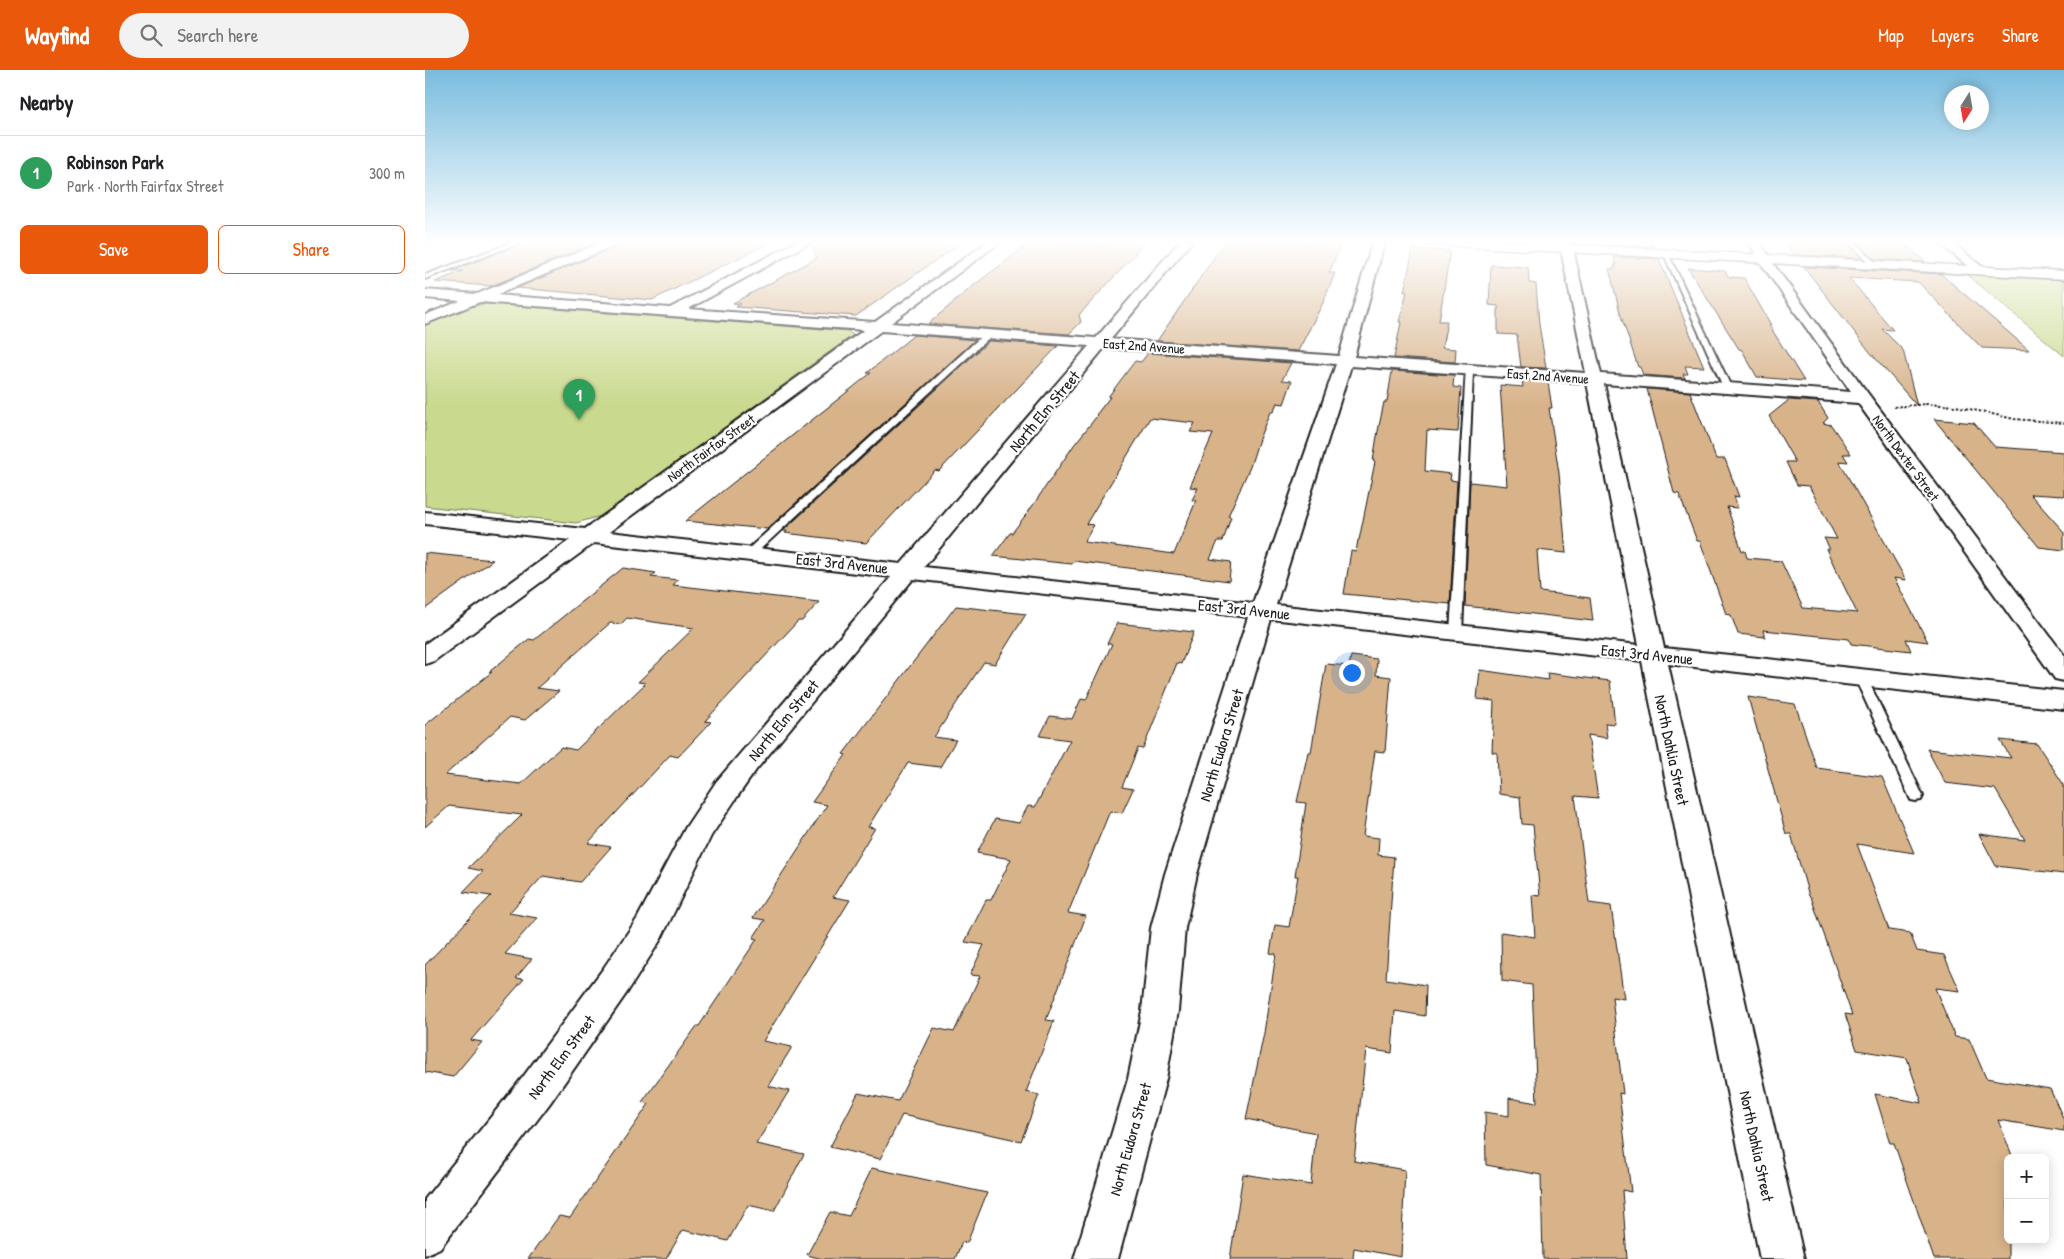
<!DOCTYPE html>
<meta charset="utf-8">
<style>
body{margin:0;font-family:"Patrick Hand",sans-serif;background:#f2f2f2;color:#202124}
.controls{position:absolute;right:15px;bottom:15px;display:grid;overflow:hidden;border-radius:8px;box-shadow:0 2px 12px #0003}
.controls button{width:45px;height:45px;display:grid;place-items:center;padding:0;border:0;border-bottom:1px solid #e0e0e0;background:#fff;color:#202124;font:25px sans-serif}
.compass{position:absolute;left:1519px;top:15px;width:45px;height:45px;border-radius:50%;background:#fff;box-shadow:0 2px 12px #0003;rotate:191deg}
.you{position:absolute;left:926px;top:602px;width:18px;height:18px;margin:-12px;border:4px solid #fff;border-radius:50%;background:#1a73e8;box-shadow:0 0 0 8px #1a73e833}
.badge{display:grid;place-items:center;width:32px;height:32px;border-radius:50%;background:#ea580c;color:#fff;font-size:16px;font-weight:700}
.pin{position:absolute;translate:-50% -41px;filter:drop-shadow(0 1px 2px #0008)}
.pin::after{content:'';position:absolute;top:26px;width:18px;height:15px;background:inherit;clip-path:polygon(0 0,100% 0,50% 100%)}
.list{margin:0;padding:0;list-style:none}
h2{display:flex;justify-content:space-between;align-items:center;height:65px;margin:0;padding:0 20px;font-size:21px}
h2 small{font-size:16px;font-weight:400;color:#757577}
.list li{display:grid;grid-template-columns:32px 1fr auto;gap:15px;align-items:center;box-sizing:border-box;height:75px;padding:0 20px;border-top:1px solid #e0e0e0}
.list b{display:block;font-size:19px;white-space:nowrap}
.list p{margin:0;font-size:16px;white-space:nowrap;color:#757577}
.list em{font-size:16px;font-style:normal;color:#757577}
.actions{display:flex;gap:10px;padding:15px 20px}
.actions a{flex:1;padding:11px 0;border:1px solid #ea580c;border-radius:8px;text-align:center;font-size:18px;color:#ea580c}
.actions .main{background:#ea580c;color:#fff}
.icon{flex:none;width:28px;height:28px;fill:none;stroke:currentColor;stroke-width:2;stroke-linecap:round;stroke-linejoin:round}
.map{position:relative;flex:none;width:1639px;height:1189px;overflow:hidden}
header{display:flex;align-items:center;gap:30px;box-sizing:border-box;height:70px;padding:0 25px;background:#ea580c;color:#fff}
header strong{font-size:24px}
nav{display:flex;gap:28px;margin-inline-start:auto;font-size:18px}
.search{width:350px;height:45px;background:#f2f2f2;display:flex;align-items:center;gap:12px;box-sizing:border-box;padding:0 18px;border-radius:28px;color:#757577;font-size:19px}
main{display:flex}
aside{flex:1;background:#fff}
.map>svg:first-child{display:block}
.green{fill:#c9d98d;stroke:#727a54}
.building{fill:#d8b38a;stroke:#1c1c1c;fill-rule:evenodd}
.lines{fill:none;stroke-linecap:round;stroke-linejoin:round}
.service-casing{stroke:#1c1c1c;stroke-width:4}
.minor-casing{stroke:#1c1c1c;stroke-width:4}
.tertiary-casing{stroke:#1c1c1c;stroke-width:3}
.path{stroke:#1c1c1c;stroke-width:2;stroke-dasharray:2.5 2;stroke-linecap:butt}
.service{fill:#fff;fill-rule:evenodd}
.minor{fill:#fff;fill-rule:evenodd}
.tertiary{fill:#fff;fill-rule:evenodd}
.labels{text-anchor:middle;stroke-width:4.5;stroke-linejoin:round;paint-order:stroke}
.far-street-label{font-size:14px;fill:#1c1c1c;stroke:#fff}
.street-label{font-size:16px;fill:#1c1c1c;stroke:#fff}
</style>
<header>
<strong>Wayfind</strong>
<div class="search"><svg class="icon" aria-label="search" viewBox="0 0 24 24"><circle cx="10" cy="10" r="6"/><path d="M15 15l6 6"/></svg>Search here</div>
<nav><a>Map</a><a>Layers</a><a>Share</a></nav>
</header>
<main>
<aside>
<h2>Nearby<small></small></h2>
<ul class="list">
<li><span class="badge" style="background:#2e9e5b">1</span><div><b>Robinson Park</b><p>Park · North Fairfax Street</p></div><em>300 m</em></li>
</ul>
<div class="actions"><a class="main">Save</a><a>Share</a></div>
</aside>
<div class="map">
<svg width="1639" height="1189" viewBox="0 0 1639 1189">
<rect width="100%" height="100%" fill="#fff"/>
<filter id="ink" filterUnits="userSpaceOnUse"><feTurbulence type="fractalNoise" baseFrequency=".02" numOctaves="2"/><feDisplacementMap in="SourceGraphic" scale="10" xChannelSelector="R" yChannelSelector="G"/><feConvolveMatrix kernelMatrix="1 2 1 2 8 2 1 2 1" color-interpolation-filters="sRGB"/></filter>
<g filter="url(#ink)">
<g class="green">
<polygon points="1539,202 1639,208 1639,286"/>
<polygon points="62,234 423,261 428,265 176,446 151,453 0,436 0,255 44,237"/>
</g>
<g class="building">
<polygon points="106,170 178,170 66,216 10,212 38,201 27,201"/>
<polygon points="201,170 350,170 227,230 92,218 198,174"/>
<polygon points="392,170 540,170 431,246 311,237 316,234 308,233 392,188 386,174"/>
<polygon points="609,170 684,175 689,170 723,170 709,183 711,183 654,245 656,252 644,264 503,254 548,216"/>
<polygon points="801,170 913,174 912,177 915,177 904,203 910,203 898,233 873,281 732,271"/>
<polygon points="1184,170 1217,170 1226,172 1229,177 1185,175"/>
<polygon points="1357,170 1419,170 1437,188 1369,185"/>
<polygon points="1430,170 1474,170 1501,192 1449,189"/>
<polygon points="988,179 1025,181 1014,251 1022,251 1017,278 1031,279 1030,292 969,288 976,252 974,252 982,222 979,222"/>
<polygon points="1189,187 1234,189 1279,297 1260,296 1263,304 1258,304 1260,308 1218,305 1215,297 1213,297 1195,243 1187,210 1184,199 1190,199 1189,196 1191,196"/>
<polygon points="1066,195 1103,197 1104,213 1111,214 1114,254 1121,298 1096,297 1092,265 1073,264 1073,236 1064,235"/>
<polygon points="1379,197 1516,204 1604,280 1557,278 1493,212 1424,208 1468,260 1457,259 1478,280 1492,336 1445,282"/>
<polygon points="1263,198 1300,201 1304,207 1319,208 1346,255 1344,255 1379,311 1332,307 1317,280 1314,279"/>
<polygon points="489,265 550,270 342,459 260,451 446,303 442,303"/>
<polygon points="564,271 633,276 514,401 510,400 441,473 360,463 362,461 358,461"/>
<path d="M 723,283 L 866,293 L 857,310 L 867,311 L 859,334 L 852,333 L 848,342 L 845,342 L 834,369 L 825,397 L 803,446 L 806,447 L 798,471 L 793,471 L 785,489 L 806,492 L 804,511 L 649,491 L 647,494 L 568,486 L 585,463 L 587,463 L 606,438 L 649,375 L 672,346 L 671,345 L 685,327 L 683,327 L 710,291 L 716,292 ZM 725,348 L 770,353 L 765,362 L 788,364 L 765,417 L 773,418 L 767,430 L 771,431 L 749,484 L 659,472 L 669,455 L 661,454 Z"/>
<polygon points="967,301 1029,305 1028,317 1036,318 1033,362 1002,360 1000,401 1026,404 1025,410 1032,411 1025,534 919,524 926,481 931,482 933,470 934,470 950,392 948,391 952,366 959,332 962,332"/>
<polygon points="1097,310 1123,312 1127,338 1124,338 1134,403 1141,483 1112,480 1115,522 1165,528 1168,551 1040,536 1045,412 1082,416 1075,315 1098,317"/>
<polygon points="1222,319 1265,322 1291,389 1300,389 1314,427 1309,426 1313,438 1302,437 1317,481 1320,481 1322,488 1356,491 1378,538 1432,543 1401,479 1405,479 1399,468 1412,469 1384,416 1372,415 1361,392 1370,392 1344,346 1364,330 1393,332 1403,348 1398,353 1406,355 1426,384 1418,384 1423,392 1414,391 1481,510 1469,508 1503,572 1481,569 1486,581 1426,574 1424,569 1338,560 1340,567 1313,564 1306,545 1301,544 1275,471 1272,471 1254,424 1249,423"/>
<polygon points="1509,349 1549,353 1570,377 1639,382 1639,426 1605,424 1639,462 1639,480 1614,477"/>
<polygon points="0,483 68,490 0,539"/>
<path d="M 198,498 L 231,503 L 226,507 L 253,510 L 248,515 L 394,532 L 377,551 L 373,551 L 280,651 L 286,652 L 253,687 L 245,685 L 163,773 L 186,777 L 155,812 L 118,806 L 84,843 L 112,848 L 80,884 L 107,889 L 91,908 L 99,909 L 46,970 L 57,972 L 28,1007 L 0,1002 L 0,895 L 66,826 L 38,822 L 58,801 L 43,798 L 97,745 L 24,736 L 0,757 L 0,655 L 67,602 L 64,602 L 104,569 L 109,570 ZM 202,548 L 269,558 L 213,612 L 221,613 L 151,680 L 136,677 L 96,714 L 20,705 L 85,647 L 100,650 L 134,621 L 112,618 L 185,553 L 196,554 Z"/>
<polygon points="531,536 601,544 570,594 559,592 509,667 531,670 515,697 483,693 443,757 450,758 408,827 425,830 338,971 367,977 343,1016 364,1021 331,1074 379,1084 349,1141 323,1135 303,1171 258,1160 241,1189 103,1189 134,1146 145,1148 224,1034 217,1032 272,956 274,956 332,869 328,868 340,850 328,848 402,735 387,732 421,685 418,684"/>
<polygon points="692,553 769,562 756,594 752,593 718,679 713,678 697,717 708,719 697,743 685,741 643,843 661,846 621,950 629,951 601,1022 614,1025 596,1071 477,1045 455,1089 405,1077 433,1023 473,1031 509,958 529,962 555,906 545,905 559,875 540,872 561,830 566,830 586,789 552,783 570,749 594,753 603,736 610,737 645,670 615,666 625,646 647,649 656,629 661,630 687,574 682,574"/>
<polygon points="926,586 952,589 951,605 966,607 960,682 950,681 938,766 954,768 953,785 969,787 961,909 1001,915 1000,946 970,941 967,983 941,979 929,1091 980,1100 976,1187 929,1178 928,1189 805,1189 818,1104 886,1115 891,1063 821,1049 839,963 851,884 845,883 850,855 864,857 873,806 870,806 881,733 872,732 883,682 886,682 901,594 924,596"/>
<polygon points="1055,600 1123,610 1122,603 1185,611 1190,654 1180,653 1182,668 1163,665 1173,728 1150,726 1164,833 1186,836 1199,929 1187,927 1198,1024 1194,1023 1206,1122 1197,1120 1202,1189 1118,1189 1116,1105 1061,1095 1060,1042 1084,1046 1084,1028 1112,1033 1107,915 1077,911 1076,862 1110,867 1107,825 1115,826 1108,755 1097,754 1095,727 1074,724 1072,683 1067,682 1069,631 1052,629"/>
<polygon points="1323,627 1370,634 1392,698 1457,707 1489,783 1432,774 1464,860 1485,863 1492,881 1519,885 1535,921 1510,918 1530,967 1544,969 1561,1008 1625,1019 1639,1050 1639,1061 1573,1050 1588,1088 1583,1088 1583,1189 1509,1189 1469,1073 1465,1073 1450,1024 1497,1033 1482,988 1432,980 1420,944 1427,945 1386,827 1384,826 1366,764 1361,764"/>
<polygon points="1575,670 1612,674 1639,715 1639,804 1571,796 1554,764 1600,770 1570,719 1520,713 1502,679 1586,688"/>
<polygon points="447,1098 562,1123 542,1173 537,1172 530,1189 398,1189 382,1185 405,1142 424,1146"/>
</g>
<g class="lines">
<defs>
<g id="service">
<polygon points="94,170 102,170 0,209 0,205"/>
<polygon points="1421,170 1427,170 1452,194 1452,196 1448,196"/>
<polygon points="1238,182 1243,183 1307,319 1306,321 1299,319"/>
<polygon points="560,263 567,265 329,485 321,485 320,483 321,481"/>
<polygon points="1041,298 1048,300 1037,563 1031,567 1025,563"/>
<polygon points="1436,604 1442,608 1498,726 1496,730 1491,731 1486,730 1484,726 1430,608"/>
</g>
<g id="minor">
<polygon points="0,170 9,170 0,174"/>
<path d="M 183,170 L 199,170 L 197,172 L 71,225 L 245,238 L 375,170 L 390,170 L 263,239 L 450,252 L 565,170 L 578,170 L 466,253 L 671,268 L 756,170 L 768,170 L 686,269 L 914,286 L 948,170 L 960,170 L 929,287 L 1161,303 L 1134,170 L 1146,170 L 1176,304 L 1426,322 L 1338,196 L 1322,170 L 1334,170 L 1349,195 L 1444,325 L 1639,585 L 1639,611 L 1630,609 L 1433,333 L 1179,314 L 1239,578 L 1639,621 L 1639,639 L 1243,594 L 1379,1189 L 1335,1189 L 1217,591 L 846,549 L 772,804 L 760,858 L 753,941 L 741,1009 L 693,1189 L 649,1189 L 703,1009 L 717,941 L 726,858 L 740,804 L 823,547 L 488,509 L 331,700 L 312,727 L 286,766 L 236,869 L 203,921 L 125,1033 L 15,1178 L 0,1185 L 0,1129 L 98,1007 L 178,899 L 212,849 L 261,757 L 291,712 L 466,507 L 169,473 L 9,591 L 0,594 L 0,574 L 145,470 L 0,454 L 0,442 L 160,459 L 439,260 L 55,232 L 0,254 L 0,245 L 35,231 L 0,228 L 0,220 L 52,224 ZM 456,261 L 664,276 L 476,494 L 184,462 ZM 679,278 L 911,294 L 828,533 L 499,497 ZM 926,296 L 1162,313 L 1214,575 L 851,535 Z"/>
<polygon points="1511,170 1524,170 1561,200 1555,204 1551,203"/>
</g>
<polygon id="tertiary" points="985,170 1062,170 1639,201 1639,209 991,174"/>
</defs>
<use href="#service" class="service-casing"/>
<use href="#minor" class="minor-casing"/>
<use href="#tertiary" class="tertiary-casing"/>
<polyline class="path" points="1469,337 1502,334 1531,336 1589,349 1639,353"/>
<use href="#service" class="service"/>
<use href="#minor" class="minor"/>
<use href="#tertiary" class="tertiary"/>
</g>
</g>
<linearGradient id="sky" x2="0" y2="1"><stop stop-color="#7abcde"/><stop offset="0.51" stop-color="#fff"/><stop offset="1" stop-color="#fff" stop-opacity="0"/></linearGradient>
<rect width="1639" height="336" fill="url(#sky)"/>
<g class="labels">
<g class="far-street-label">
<text transform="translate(719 276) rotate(4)" y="5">East 2nd Avenue</text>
<text transform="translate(1123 306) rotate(4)" y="5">East 2nd Avenue</text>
<text transform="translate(286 378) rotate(-36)" y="5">North Fairfax Street</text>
<text transform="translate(1481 388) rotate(54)" y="5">North Dexter Street</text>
</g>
<g class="street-label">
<text transform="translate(619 341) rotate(-50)" y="6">North Elm Street</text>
<text transform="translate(417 493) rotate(6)" y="6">East 3rd Avenue</text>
<text transform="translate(819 539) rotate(6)" y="6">East 3rd Avenue</text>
<text transform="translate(1222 584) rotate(6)" y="6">East 3rd Avenue</text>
<text transform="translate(358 650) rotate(-50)" y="6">North Elm Street</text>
<text transform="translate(796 675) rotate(-73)" y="6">North Eudora Street</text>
<text transform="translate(1247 680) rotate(78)" y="6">North Dahlia Street</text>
<text transform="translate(136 987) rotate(-53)" y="6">North Elm Street</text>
<text transform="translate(705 1069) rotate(-74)" y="6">North Eudora Street</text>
<text transform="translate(1332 1076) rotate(78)" y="6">North Dahlia Street</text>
</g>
</g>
</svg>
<div class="controls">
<button>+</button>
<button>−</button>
</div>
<svg class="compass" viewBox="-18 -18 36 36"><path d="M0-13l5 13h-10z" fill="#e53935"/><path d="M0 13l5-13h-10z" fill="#757577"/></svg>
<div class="you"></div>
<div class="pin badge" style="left:154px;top:350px;background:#2e9e5b">1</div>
</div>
</main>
